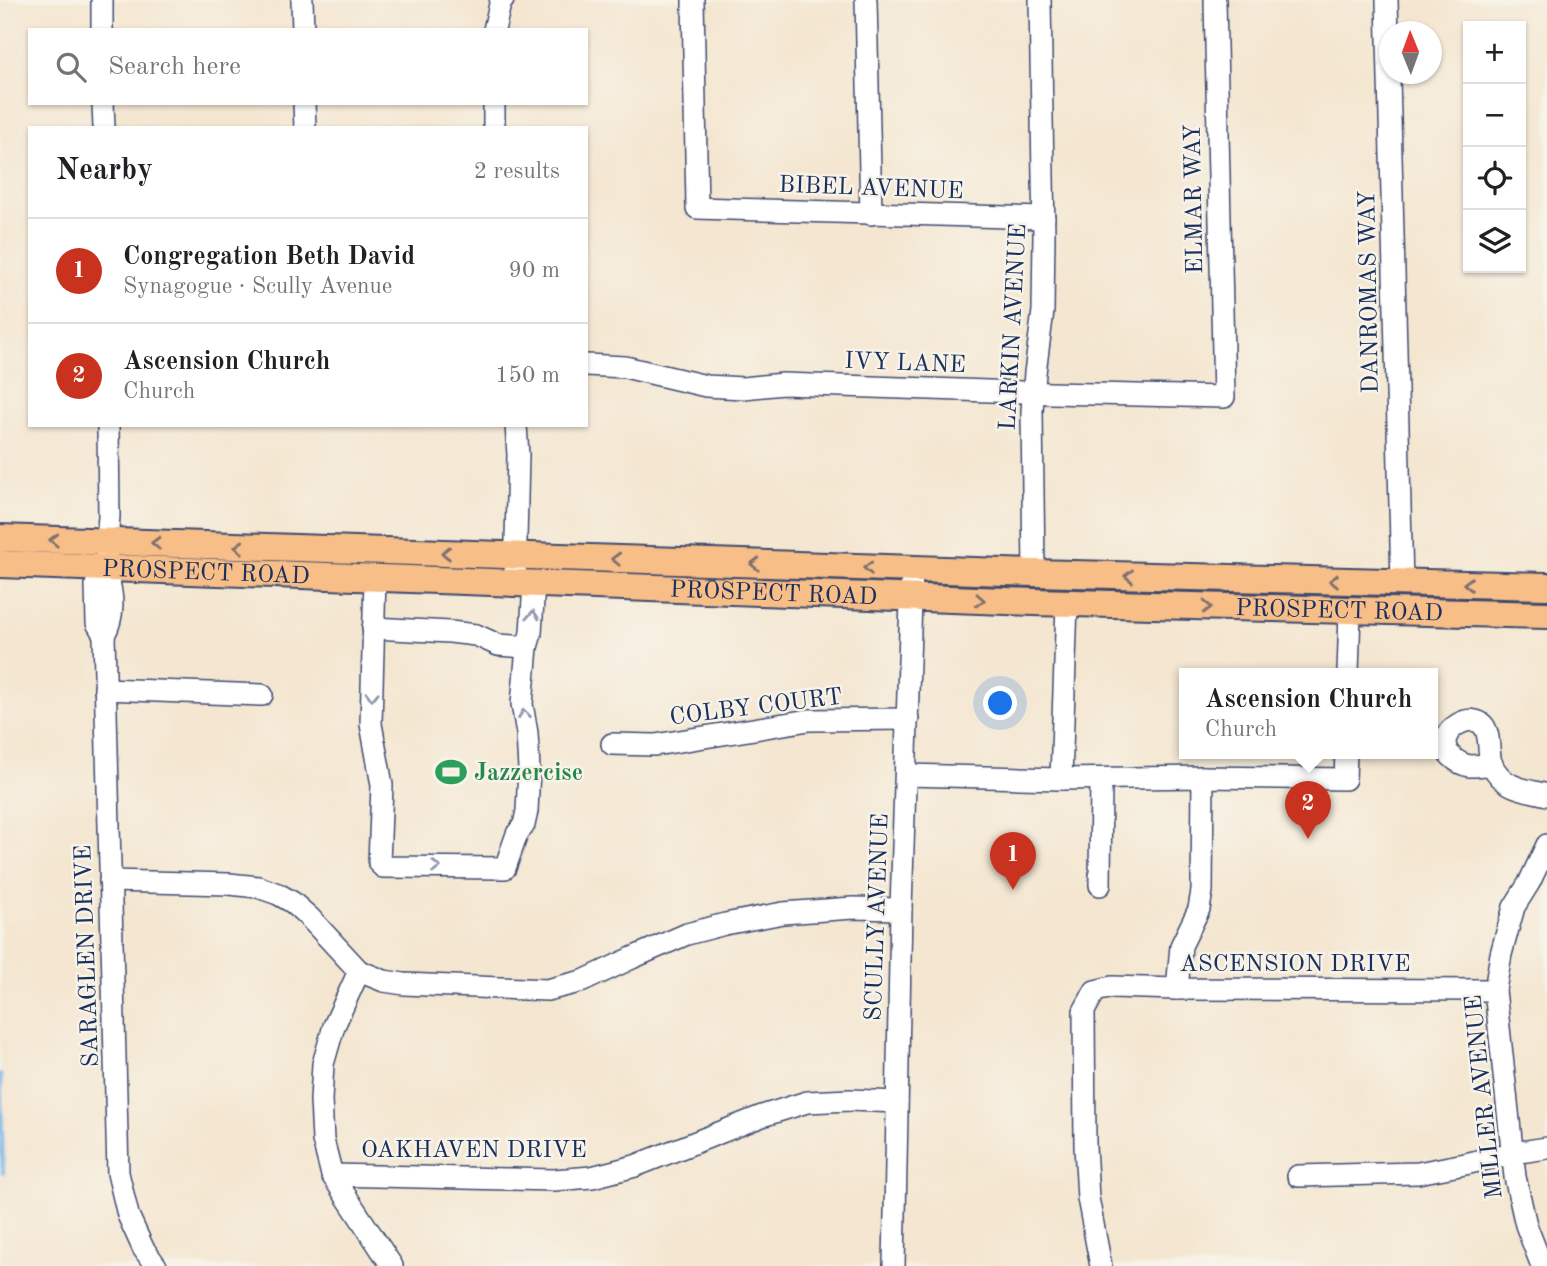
<!DOCTYPE html>
<meta charset="utf-8">
<style>
body{margin:0;font-family:"Old Standard TT",serif;background:#f6f6f6;color:#202124}
.controls{position:absolute;right:21px;top:21px;display:grid;overflow:hidden;border-radius:0px;box-shadow:0 2px 5px #0004}
.controls button{width:63px;height:63px;display:grid;place-items:center;padding:0;border:0;border-bottom:2px solid #e0e0e0;background:#fff;color:#202124;font:35px sans-serif}
.compass{position:absolute;left:1379px;top:21px;width:63px;height:63px;border-radius:50%;background:#fff;box-shadow:0 2px 5px #0004;rotate:359deg}
.you{position:absolute;left:1001px;top:704px;width:24px;height:24px;margin:-18px;border:5px solid #fff;border-radius:50%;background:#1a73e8;box-shadow:0 0 0 10px #1a73e833}
.badge{display:grid;place-items:center;width:46px;height:46px;border-radius:50%;background:#c8321e;color:#fff;font-size:23px;font-weight:700}
.pin{position:absolute;translate:-50% -58px;filter:drop-shadow(0 2px 4px #0008)}
.pin::after{content:'';position:absolute;top:37px;width:24px;height:21px;background:inherit;clip-path:polygon(0 0,100% 0,50% 100%)}
.popup{position:absolute;left:1179px;top:668px;width:259px;height:91px;box-sizing:border-box;display:grid;place-content:center;border-radius:0px;background:#fff;filter:drop-shadow(0 2px 5px #0005);font-size:23px;white-space:nowrap;color:#757577}
.popup b{font-size:26px;color:#202124}
.popup::after{content:'';position:absolute;left:50%;top:100%;margin-left:-14px;border:14px solid transparent;border-top-color:#fff}
.list{margin:0;padding:0;list-style:none}
h2{display:flex;justify-content:space-between;align-items:center;height:91px;margin:0;padding:0 28px;font-size:30px}
h2 small{font-size:23px;font-weight:400;color:#757577}
.list li{display:grid;grid-template-columns:46px 1fr auto;gap:21px;align-items:center;box-sizing:border-box;height:105px;padding:0 28px;border-top:2px solid #e0e0e0}
.list b{display:block;font-size:26px;white-space:nowrap}
.list p{margin:0;font-size:23px;white-space:nowrap;color:#757577}
.list em{font-size:23px;font-style:normal;color:#757577}
.icon{flex:none;width:38px;height:38px;fill:none;stroke:currentColor;stroke-width:2;stroke-linecap:round;stroke-linejoin:round}
.map{position:relative;flex:none;width:1547px;height:1266px;overflow:hidden}
.search{position:absolute;background:#fff;box-shadow:0 2px 5px #0004;left:28px;top:28px;width:560px;height:77px;display:flex;align-items:center;gap:18px;box-sizing:border-box;padding:0 24px;border-radius:0px;color:#757577;font-size:26px}
.panel{position:absolute;background:#fff;box-shadow:0 2px 5px #0004;left:28px;top:126px;width:560px;height:301px;border-radius:0px}
.map>svg:first-child{display:block}
.lines{fill:none;stroke-linecap:round;stroke-linejoin:round}
.stream{stroke:#73b3e7;stroke-width:4.5}
.minor-casing{stroke:#3c4a6f;stroke-width:24}
.major-casing{stroke:#3c4a6f;stroke-width:30}
.minor{stroke:#fff;stroke-width:21}
.major{stroke:#f7be87;stroke-width:26}
.oneway{stroke:#7e6f70}
.oneway2{stroke:#8d97ae}
.labels{text-anchor:middle;stroke-width:5;stroke-linejoin:round;paint-order:stroke}
.street-label{font-size:24px;fill:#1b2f5e;stroke:#f7f3e8}
.leisure-label{font-size:24px;font-weight:bold;fill:#27864d;stroke:#f7f3e8;text-anchor:start}
</style>
<div class="map">
<svg width="1547" height="1266" viewBox="0 0 1547 1266">
<rect width="100%" height="100%" fill="#f7f3e8"/>
<filter id="ink" filterUnits="userSpaceOnUse"><feTurbulence type="fractalNoise" baseFrequency=".0143" numOctaves="2"/><feDisplacementMap in="SourceGraphic" scale="14" xChannelSelector="R" yChannelSelector="G"/><feConvolveMatrix kernelMatrix="1 2 1 2 8 2 1 2 1" color-interpolation-filters="sRGB"/></filter>
<filter id="wash" filterUnits="userSpaceOnUse"><feTurbulence type="fractalNoise" baseFrequency=".00686" numOctaves="4" result="noise"/><feDisplacementMap in="SourceGraphic" scale="28" xChannelSelector="R" yChannelSelector="G"/><feGaussianBlur stdDeviation="1.57" result="paint"/><feColorMatrix in="noise" values="0 0 0 0 0 0 0 0 0 0 0 0 0 0 0 0 0 1.4 0 .05"/><feComposite in="paint" operator="in"/></filter>
<g filter="url(#wash)">
<rect width="100%" height="100%" fill="#f4e6d0"/>
<g class="lines">
<polyline class="stream" points="0,1075 3,1173"/>
</g>
</g>
<g filter="url(#ink)">
<g class="lines">
<defs>
<g id="minor">
<polyline points="102,0 102,30"/>
<polyline points="302,0 303,30"/>
<polyline points="693,0 697,208 1044,218"/>
<polyline points="866,0 871,214"/>
<polyline points="1387,0 1402,583"/>
<polyline points="494,30 501,0 503,0"/>
<polyline points="103,103 104,128"/>
<polyline points="304,103 305,128"/>
<polyline points="494,103 494,128"/>
<polyline points="586,365 625,367 706,386 743,388 783,384 1051,393 1224,397 1215,0"/>
<polyline points="108,425 109,516 105,569 96,585 97,623 104,635 118,1173 128,1215 143,1248 156,1266"/>
<polyline points="1034,573 1032,411 1035,373 1043,311 1044,235 1040,0"/>
<polyline points="375,578 371,724 382,785 379,863 383,867 505,868 517,834 524,825 527,811 529,769 527,733 522,704 527,647 531,633 534,583"/>
<polyline points="515,583 518,455 516,425"/>
<polyline points="373,628 450,632 476,635 498,645 527,647"/>
<path d="M 104,635 C 116,614 113,591 105,569"/>
<polyline points="1348,673 1350,611"/>
<polyline points="105,689 262,695"/>
<polyline points="612,744 655,745 809,720 908,719"/>
<path d="M 1492,764 C 1485,765 1477,766 1470,766 C 1463,765 1456,761 1451,756 C 1428,733 1479,703 1487,733 C 1490,743 1488,756 1492,765 C 1504,789 1524,789 1547,795"/>
<polyline points="906,775 1061,779 1203,777 1345,779 1346,753"/>
<polyline points="1061,779 1067,603"/>
<polyline points="110,881 229,884 258,887 278,894 292,902 309,917 359,971 384,981 404,984 547,990 583,981 632,958 687,934 725,924 783,913 853,908 901,909"/>
<polyline points="1100,885 1101,779"/>
<polyline points="359,971 334,1026 323,1064 321,1100 323,1140 332,1175 392,1266"/>
<polyline points="1177,989 1181,946 1199,909 1202,891 1203,777"/>
<polyline points="332,1175 554,1180 592,1177 635,1166 762,1116 807,1102 850,1100 897,1102"/>
<polyline points="1298,1176 1418,1173 1465,1164 1513,1153 1547,1148"/>
<polyline points="894,1266 901,909 912,569"/>
<polyline points="1101,1266 1088,1198 1085,1146 1084,1011 1095,991 1112,987 1177,989 1495,990"/>
<polyline points="1542,1266 1526,1225 1515,1177 1495,990 1501,954 1514,907 1529,883 1547,845"/>
</g>
<g id="major">
<polyline points="0,538 1034,573 1547,586"/>
<path id="s1" d="M 0,564 L 1034,602 L 1547,615"/>
</g>
</defs>
<use href="#minor" class="minor-casing"/>
<use href="#major" class="major-casing"/>
<use href="#minor" class="minor"/>
<use href="#major" class="major"/>
</g>
<defs><path id="oneway-chevron" d="M-2-3.5L2.5 0L-2 3.5" fill="none" stroke-width="1.6" stroke-linecap="round" stroke-linejoin="round" transform="scale(1.75)"/></defs>
<g class="oneway">
<use href="#oneway-chevron" transform="translate(54 540) rotate(-178)"/>
<use href="#oneway-chevron" transform="translate(156 543) rotate(-178)"/>
<use href="#oneway-chevron" transform="translate(239 547) rotate(-178)"/>
<use href="#oneway-chevron" transform="translate(446 553) rotate(-179)"/>
<use href="#oneway-chevron" transform="translate(616 559) rotate(-178)"/>
<use href="#oneway-chevron" transform="translate(755 564) rotate(-178)"/>
<use href="#oneway-chevron" transform="translate(868 568) rotate(-178)"/>
<use href="#oneway-chevron" transform="translate(1129 576) rotate(-179)"/>
<use href="#oneway-chevron" transform="translate(1334 581) rotate(-179)"/>
<use href="#oneway-chevron" transform="translate(1468 584) rotate(-179)"/>
<use href="#oneway-chevron" transform="translate(980 600) rotate(3)"/>
<use href="#oneway-chevron" transform="translate(1207 607) rotate(2)"/>
</g>
<g class="oneway2">
<use href="#oneway-chevron" transform="translate(533 615) rotate(-86)"/>
<use href="#oneway-chevron" transform="translate(372 696) rotate(91)"/>
<use href="#oneway-chevron" transform="translate(524 714) rotate(-97)"/>
<use href="#oneway-chevron" transform="translate(436 867)"/>
</g>
</g>
<defs>
<symbol id="stadium-bare" viewBox="-9 -9 18 18"><path d="M0-5a6.5 5 0 1 0 0 10a6.5 5 0 1 0 0-10ZM-3.5-1.8h7v3.6h-7Z" fill="#2e9e5b" stroke="#f7f3e8" stroke-width="2.5" paint-order="stroke"/></symbol>
</defs>
<g fill-rule="evenodd">
<use href="#stadium-bare" x="429" y="750" width="44" height="44"/>
</g>
<g class="labels">
<g class="street-label">
<text transform="translate(871 187) rotate(2)" y="8">BIBEL AVENUE</text>
<text transform="translate(1193 199) rotate(-91)" y="8">ELMAR WAY</text>
<text transform="translate(1368 292) rotate(-91)" y="8">DANROMAS WAY</text>
<text transform="translate(1012 327) rotate(-87)" y="8">LARKIN AVENUE</text>
<text transform="translate(905 362) rotate(2)" y="8">IVY LANE</text>
<text dy="8" stroke="none"><textPath href="#s1" startOffset="206">PROSPECT ROAD</textPath></text>
<text dy="8" stroke="none"><textPath href="#s1" startOffset="774">PROSPECT ROAD</textPath></text>
<text dy="8" stroke="none"><textPath href="#s1" startOffset="1340">PROSPECT ROAD</textPath></text>
<text transform="translate(756 706) rotate(-7)" y="8">COLBY COURT</text>
<text transform="translate(876 917) rotate(-88)" y="8">SCULLY AVENUE</text>
<text transform="translate(86 956) rotate(-92)" y="8">SARAGLEN DRIVE</text>
<text x="1295" y="971">ASCENSION DRIVE</text>
<text transform="translate(1483 1097) rotate(-96)" y="8">MILLER AVENUE</text>
<text x="474" y="1157">OAKHAVEN DRIVE</text>
</g>
<g class="leisure-label">
<text x="474" y="780">Jazzercise</text>
</g>
</g>
</svg>
<div class="controls">
<button>+</button>
<button>−</button>
<button><svg class="icon" aria-label="locate" viewBox="0 0 24 24"><circle cx="12" cy="12" r="6"/><path d="M12 2v4M12 18v4M2 12h4M18 12h4"/></svg></button>
<button><svg class="icon" aria-label="layers" viewBox="0 0 24 24"><path d="M12 4l9 5-9 5-9-5zM3 14l9 5 9-5"/></svg></button>
</div>
<svg class="compass" viewBox="-18 -18 36 36"><path d="M0-13l5 13h-10z" fill="#e53935"/><path d="M0 13l5-13h-10z" fill="#757577"/></svg>
<div class="you"></div>
<div class="pin badge" style="left:1013px;top:890px">1</div>
<div class="pin badge" style="left:1308px;top:839px">2</div>
<div class="popup"><b>Ascension Church</b>Church</div>
<div class="search"><svg class="icon" aria-label="search" viewBox="0 0 24 24"><circle cx="10" cy="10" r="6"/><path d="M15 15l6 6"/></svg>Search here</div>
<section class="panel">
<h2>Nearby<small>2 results</small></h2>
<ul class="list">
<li><span class="badge">1</span><div><b>Congregation Beth David</b><p>Synagogue · Scully Avenue</p></div><em>90 m</em></li>
<li><span class="badge">2</span><div><b>Ascension Church</b><p>Church</p></div><em>150 m</em></li>
</ul>
</section>
</div>
